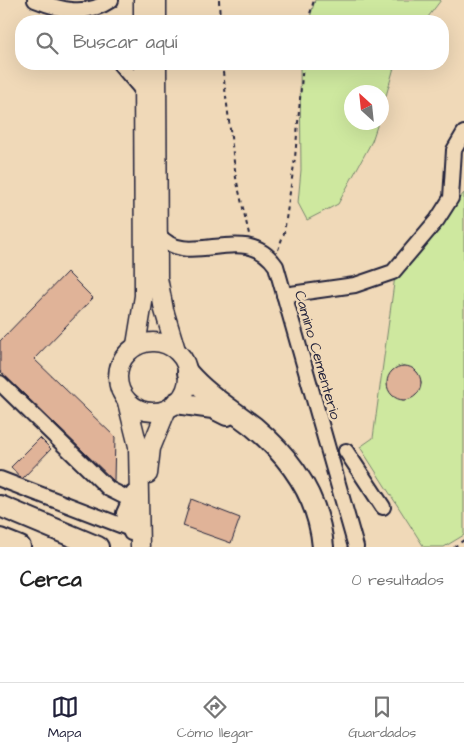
<!DOCTYPE html>
<html lang="es">
<meta charset="utf-8">
<style>
body{margin:0;font-family:"Architects Daughter",sans-serif;background:#f6f6f6;color:#222}
.compass{position:absolute;left:344px;top:85px;width:45px;height:45px;border-radius:50%;background:#fff;box-shadow:0 5px 20px #0002;rotate:333deg}
.list{margin:0;padding:0;list-style:none}
h2{display:flex;justify-content:space-between;align-items:center;height:65px;margin:0;padding:0 20px;font-size:21px}
h2 small{font-size:16px;font-weight:400;color:#767676}
.icon{flex:none;width:28px;height:28px;fill:none;stroke:currentColor;stroke-width:2;stroke-linecap:round;stroke-linejoin:round}
.map{position:relative;flex:none;width:464px;height:547px;overflow:hidden}
.search{position:absolute;background:#fff;box-shadow:0 5px 20px #0002;left:15px;right:15px;top:15px;height:55px;display:flex;align-items:center;gap:12px;box-sizing:border-box;padding:0 18px;border-radius:20px;color:#767676;font-size:19px}
.sheet{height:135px;background:#fff}
nav{display:flex;justify-content:space-around;align-items:center;box-sizing:border-box;height:70px;border-top:1px solid #e0e0e0;background:#fff;font-size:14px;color:#767676}
nav a{display:grid;justify-items:center;gap:2px}
nav .on{color:#22223b}
.map>svg:first-child{display:block}
.green{fill:#cee89f;stroke:#78856d}
.building{fill:#e0b398;stroke:#22223b;fill-rule:evenodd}
.lines{fill:none;stroke-linecap:round;stroke-linejoin:round}
.minor-casing{stroke:#22223b;stroke-width:18}
.major-casing{stroke:#22223b;stroke-width:21}
.highway-casing{stroke:#22223b;stroke-width:24}
.path{stroke:#22223b;stroke-width:2;stroke-dasharray:4 4;stroke-linecap:butt}
.minor{stroke:#f0d9b8;stroke-width:14}
.major{stroke:#f0d9b8;stroke-width:18}
.highway{stroke:#f0d9b8;stroke-width:20}
.labels{text-anchor:middle;stroke-width:5;stroke-linejoin:round;paint-order:stroke}
.street-label{font-size:15px;fill:#22223b;stroke:#f0d9b8}
</style>
<div class="map">
<svg width="464" height="547" viewBox="0 0 464 547">
<rect width="100%" height="100%" fill="#f0d9b8"/>
<filter id="ink" filterUnits="userSpaceOnUse"><feTurbulence type="fractalNoise" baseFrequency=".02" numOctaves="2"/><feDisplacementMap in="SourceGraphic" scale="10" xChannelSelector="R" yChannelSelector="G"/><feConvolveMatrix kernelMatrix="1 2 1 2 8 2 1 2 1" color-interpolation-filters="sRGB"/></filter>
<g filter="url(#ink)">
<g class="green">
<polygon points="315,0 441,0 425,21 309,21"/>
<polygon points="300,64 395,64 382,110 382,92 352,92 352,122 378,123 372,141 338,204 307,220 298,203 301,170"/>
<polygon points="464,193 464,535 444,547 424,547 360,447 373,438 395,276"/>
</g>
<g class="building">
<polygon points="67,272 93,298 34,359 115,437 114,481 0,371 0,341"/>
<path d="M 403,366 L 413,369 L 417,372 L 421,382 L 418,393 L 403,400 L 393,395 L 388,386 L 388,380 L 393,371 ZM 402,378 L 409,380 L 408,386 L 401,385 Z"/>
<circle cx="404" cy="383" r="17"/>
<polygon points="40,438 51,449 22,479 11,467"/>
<polygon points="191,499 240,518 231,543 183,526"/>
</g>
<g class="lines">
<defs>
<g id="minor">
<path d="M 35,0 C 60,10 86,17 111,0"/>
<polyline points="120,64 143,91"/>
<path d="M 158,234 C 188,272 244,219 276,266 L 356,547"/>
<polyline points="284,295 355,285 393,272 437,220 451,198 454,150 464,133"/>
<polyline points="0,383 109,489 129,499"/>
<polyline points="346,451 383,507"/>
<polyline points="0,479 128,528"/>
<polyline points="131,533 124,513 133,493"/>
</g>
<g id="major">
<polyline points="143,0 143,21"/>
<polyline points="157,0 157,21"/>
<polyline points="157,64 158,278 164,310 176,350"/>
<circle cx="153" cy="377" r="35"/>
<polyline points="136,345 144,296 143,64"/>
<polyline points="127,402 138,446 140,547"/>
<polyline points="148,474 151,448 167,409"/>
</g>
<g id="highway">
<path d="M 188,373 C 207,395 231,409 254,427 C 291,458 319,498 323,547"/>
<polyline points="176,403 213,408 227,415"/>
<polyline points="0,506 98,547"/>
<polyline points="0,539 20,547"/>
</g>
</defs>
<use href="#minor" class="minor-casing"/>
<use href="#major" class="major-casing"/>
<use href="#highway" class="highway-casing"/>
<g class="path">
<polyline points="219,0 220,21"/>
<polyline points="308,21 314,0"/>
<polyline points="222,64 236,178 249,234"/>
<polyline points="278,250 284,233 295,158 303,64"/>
<polyline points="454,547 464,540"/>
</g>
<use href="#minor" class="minor"/>
<use href="#major" class="major"/>
<use href="#highway" class="highway"/>
</g>
</g>
<g class="labels">
<g class="street-label">
<text transform="translate(318 355) rotate(74)" y="5">Camino Cementerio</text>
</g>
</g>
</svg>
<svg class="compass" viewBox="-18 -18 36 36"><path d="M0-13l5 13h-10z" fill="#e53935"/><path d="M0 13l5-13h-10z" fill="#767676"/></svg>
<div class="search"><svg class="icon" aria-label="search" viewBox="0 0 24 24"><circle cx="10" cy="10" r="6"/><path d="M15 15l6 6"/></svg>Buscar aquí</div>
</div>
<section class="sheet">
<h2>Cerca<small>0 resultados</small></h2>
<ul class="list">
</ul>
</section>
<nav>
<a class="on"><svg class="icon" aria-label="map" viewBox="0 0 24 24"><path d="M3 6l6-2 6 2 6-2v14l-6 2-6-2-6 2zM9 4v14M15 6v14"/></svg>Mapa</a>
<a><svg class="icon" aria-label="directions" viewBox="0 0 24 24"><path d="M12 3l9 9-9 9-9-9zM9 14v-3h6M13 9l2 2-2 2"/></svg>Cómo llegar</a>
<a><svg class="icon" aria-label="saved" viewBox="0 0 24 24"><path d="M7 4h10v16l-5-4-5 4z"/></svg>Guardados</a>
</nav>
